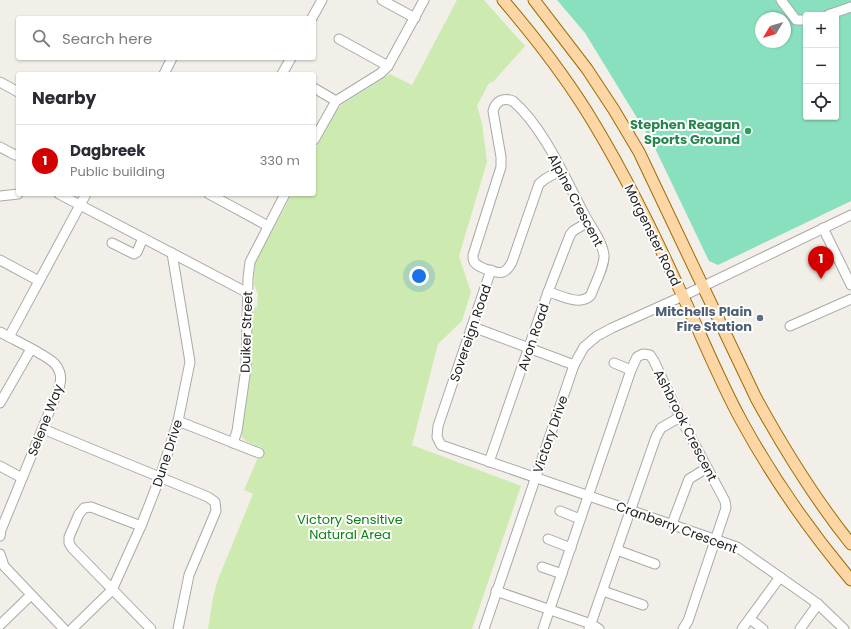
<!DOCTYPE html>
<meta charset="utf-8">
<style>
body{margin:0;font-family:Poppins,sans-serif;background:#f2f2f3;color:#2b2b33}
.controls{position:absolute;right:12px;top:12px;display:grid;overflow:hidden;border-radius:4px;box-shadow:0 1px 3px #0004}
.controls button{width:36px;height:36px;display:grid;place-items:center;padding:0;border:0;border-bottom:1px solid #e1e1e2;background:#fff;color:#2b2b33;font:20px sans-serif}
.compass{position:absolute;left:755px;top:12px;width:36px;height:36px;border-radius:50%;background:#fff;box-shadow:0 1px 3px #0004;rotate:232deg}
.you{position:absolute;left:419px;top:276px;width:14px;height:14px;margin:-10px;border:3px solid #fff;border-radius:50%;background:#1a73e8;box-shadow:0 0 0 6px #1a73e833}
.badge{display:grid;place-items:center;width:26px;height:26px;border-radius:50%;background:#d40000;color:#fff;font-size:13px;font-weight:700}
.pin{position:absolute;translate:-50% -33px;filter:drop-shadow(0 1px 2px #0008)}
.pin::after{content:'';position:absolute;top:21px;width:14px;height:12px;background:inherit;clip-path:polygon(0 0,100% 0,50% 100%)}
.list{margin:0;padding:0;list-style:none}
h2{display:flex;justify-content:space-between;align-items:center;height:52px;margin:0;padding:0 16px;font-size:17px}
h2 small{font-size:13px;font-weight:400;color:#7c7c81}
.list li{display:grid;grid-template-columns:26px 1fr auto;gap:12px;align-items:center;box-sizing:border-box;height:72px;padding:0 16px;border-top:1px solid #e1e1e2}
.list b{display:block;font-size:15px;white-space:nowrap}
.list p{margin:0;font-size:13px;white-space:nowrap;color:#7c7c81}
.list em{font-size:13px;font-style:normal;color:#7c7c81}
.icon{flex:none;width:22px;height:22px;fill:none;stroke:currentColor;stroke-width:2;stroke-linecap:round;stroke-linejoin:round}
.map{position:relative;flex:none;width:851px;height:629px;overflow:hidden}
.search{position:absolute;background:#fff;box-shadow:0 1px 3px #0004;left:16px;top:16px;width:300px;height:44px;display:flex;align-items:center;gap:10px;box-sizing:border-box;padding:0 14px;border-radius:4px;color:#7c7c81;font-size:15px}
.panel{position:absolute;background:#fff;box-shadow:0 1px 3px #0004;left:16px;top:72px;width:300px;height:124px;border-radius:4px}
.map>svg:first-child{display:block}
.grass{fill:#cdebb0}
.pitch{fill:#88e0be;fill-rule:evenodd}
.lines{fill:none;stroke-linecap:round;stroke-linejoin:round}
.minor-casing{stroke:#a9a9a9;stroke-width:11}
.major-casing{stroke:#a06b00;stroke-width:13}
.minor{stroke:#fff;stroke-width:9}
.major{stroke:#fcd6a4;stroke-width:11}
.leisure-dot{fill:#2e9e5b;stroke:#fff;stroke-width:1.5}
.service-dot{fill:#5c6f8a;stroke:#fff;stroke-width:1.5}
.labels{text-anchor:middle;stroke-width:4;stroke-linejoin:round;paint-order:stroke}
.leisure-label{font-size:13px;font-weight:bold;fill:#27864d;stroke:#fff;text-anchor:end}
.street-label{font-size:13px;fill:#222;stroke:#fff}
.service-label{font-size:13px;font-weight:bold;fill:#4e5e75;stroke:#fff;text-anchor:end}
.park-label{font-size:13px;fill:#0c8416;stroke:#fff}
</style>
<div class="map">
<svg width="851" height="629" viewBox="0 0 851 629">
<rect width="100%" height="100%" fill="#f2efe9"/>
<polygon class="grass" points="457,0 484,0 525,46 493,82 489,83 477,106 482,123 487,162 459,256 471,292 462,321 438,344 412,445 521,486 472,629 208,629 213,598 217,582 253,494 244,490 262,448 246,441 242,437 242,430 250,372 253,308 257,307 258,294 254,285 255,263 292,194 314,194 314,152 335,113 341,105 390,74 412,85"/>
<path class="pitch" d="M 557,0 L 851,0 L 851,201 L 718,265 L 709,261 L 653,144 L 585,33 ZM 806,15 L 836,15 L 836,117 L 806,117 ZM 761,18 L 785,18 L 785,42 L 761,42 Z"/>
<g class="lines">
<defs>
<g id="minor">
<polyline points="382,0 415,18"/>
<polyline points="781,0 796,20 806,20"/>
<polyline points="828,15 851,7"/>
<polyline points="312,18 322,0"/>
<polyline points="339,39 388,66"/>
<polyline points="164,74 172,58"/>
<polyline points="282,74 291,58"/>
<polyline points="0,82 18,92"/>
<polyline points="314,88 336,101"/>
<polyline points="314,140 336,101 381,73 388,66 424,0"/>
<polyline points="0,147 15,155 18,155"/>
<polyline points="59,194 248,293"/>
<polyline points="209,194 268,226"/>
<polyline points="0,196 18,194"/>
<polyline points="823,228 851,285"/>
<polyline points="112,243 134,254 137,252 143,238"/>
<polyline points="0,260 39,281"/>
<polyline points="491,270 438,426 437,437 441,445 737,547 818,604 844,629"/>
<path d="M 548,292 C 561,295 580,307 591,295 C 594,285 605,266 604,255 C 602,241 591,227 584,214 C 565,178 544,128 513,101 C 503,97 496,101 493,111 L 501,157 L 501,167 L 473,255 C 473,259 473,262 476,264 C 481,268 497,274 503,272 C 508,270 510,266 512,262 L 539,184 L 545,179 L 561,170"/>
<polyline points="790,326 851,299"/>
<polyline points="473,327 574,365"/>
<path d="M 0,332 C 12,339 47,355 55,364 C 61,371 62,379 59,388 L 1,530 L 0,536"/>
<polyline points="9,337 86,194"/>
<polyline points="614,363 631,370 637,357 643,354 650,355 654,361 680,417 725,501 726,508 688,621 683,629"/>
<polyline points="0,403 31,349"/>
<polyline points="178,421 259,453"/>
<polyline points="43,429 208,497 215,502 216,511 189,575 178,629"/>
<polyline points="233,443 237,431 246,368 248,278 250,262 285,194"/>
<polyline points="489,462 548,292 570,235 573,231 588,222"/>
<polyline points="0,466 22,478"/>
<polyline points="560,511 580,519"/>
<polyline points="672,524 689,479 707,468"/>
<polyline points="141,526 91,507 84,508 79,514 69,537 69,543 72,548 151,629"/>
<polyline points="548,539 571,548"/>
<polyline points="617,550 655,564"/>
<polyline points="0,554 4,566 64,629"/>
<polyline points="542,567 562,574"/>
<polyline points="496,591 591,624 599,629"/>
<polyline points="603,591 643,605"/>
<polyline points="750,619 763,629"/>
<polyline points="0,625 31,595"/>
<polyline points="72,629 112,590 141,526 160,477 178,421 190,362 172,253"/>
<polyline points="484,629 574,365 584,347 597,336 612,328 683,296 851,215"/>
<polyline points="543,629 631,370"/>
<polyline points="589,629 656,437 661,428 680,417"/>
<polyline points="742,629 780,577"/>
<polyline points="800,629 818,604"/>
</g>
<g id="major">
<path d="M 503,0 C 533,35 562,72 587,112 C 621,167 650,225 677,284 C 699,329 717,376 741,420 C 772,477 809,530 851,580"/>
<path d="M 534,0 L 587,69 L 614,110 L 639,152 L 756,398 C 784,449 814,498 851,544"/>
</g>
</defs>
<use href="#minor" class="minor-casing"/>
<use href="#major" class="major-casing"/>
<use href="#minor" class="minor"/>
<use href="#major" class="major"/>
</g>
<circle class="leisure-dot" cx="748" cy="131" r="4"/>
<circle class="service-dot" cx="760" cy="318" r="4"/>
<g class="labels">
<g class="leisure-label">
<text x="740" y="129">Stephen Reagan<tspan x="740" dy="15">Sports Ground</tspan></text>
</g>
<g class="street-label">
<text transform="translate(576 200) rotate(62)" y="5">Alpine Crescent</text>
<text transform="translate(653 235) rotate(64)" y="5">Morgenster Road</text>
<text transform="translate(246 332) rotate(-88)" y="5">Duiker Street</text>
<text transform="translate(470 333) rotate(-71)" y="5">Sovereign Road</text>
<text transform="translate(533 337) rotate(-71)" y="5">Avon Road</text>
<text transform="translate(45 420) rotate(-69)" y="5">Selene Way</text>
<text transform="translate(686 425) rotate(63)" y="5">Ashbrook Crescent</text>
<text transform="translate(550 434) rotate(-71)" y="5">Victory Drive</text>
<text transform="translate(167 453) rotate(-72)" y="5">Dune Drive</text>
<text transform="translate(677 527) rotate(20)" y="5">Cranberry Crescent</text>
</g>
<g class="service-label">
<text x="752" y="316">Mitchells Plain<tspan x="752" dy="15">Fire Station</tspan></text>
</g>
<g class="park-label">
<text x="350" y="524">Victory Sensitive<tspan x="350" dy="15">Natural Area</tspan></text>
</g>
</g>
</svg>
<div class="controls">
<button>+</button>
<button>−</button>
<button><svg class="icon" aria-label="locate" viewBox="0 0 24 24"><circle cx="12" cy="12" r="6"/><path d="M12 2v4M12 18v4M2 12h4M18 12h4"/></svg></button>
</div>
<svg class="compass" viewBox="-18 -18 36 36"><path d="M0-13l5 13h-10z" fill="#e53935"/><path d="M0 13l5-13h-10z" fill="#7c7c81"/></svg>
<div class="you"></div>
<div class="pin badge" style="left:821px;top:279px">1</div>
<div class="search"><svg class="icon" aria-label="search" viewBox="0 0 24 24"><circle cx="10" cy="10" r="6"/><path d="M15 15l6 6"/></svg>Search here</div>
<section class="panel">
<h2>Nearby<small></small></h2>
<ul class="list">
<li><span class="badge">1</span><div><b>Dagbreek</b><p>Public building</p></div><em>330 m</em></li>
</ul>
</section>
</div>
